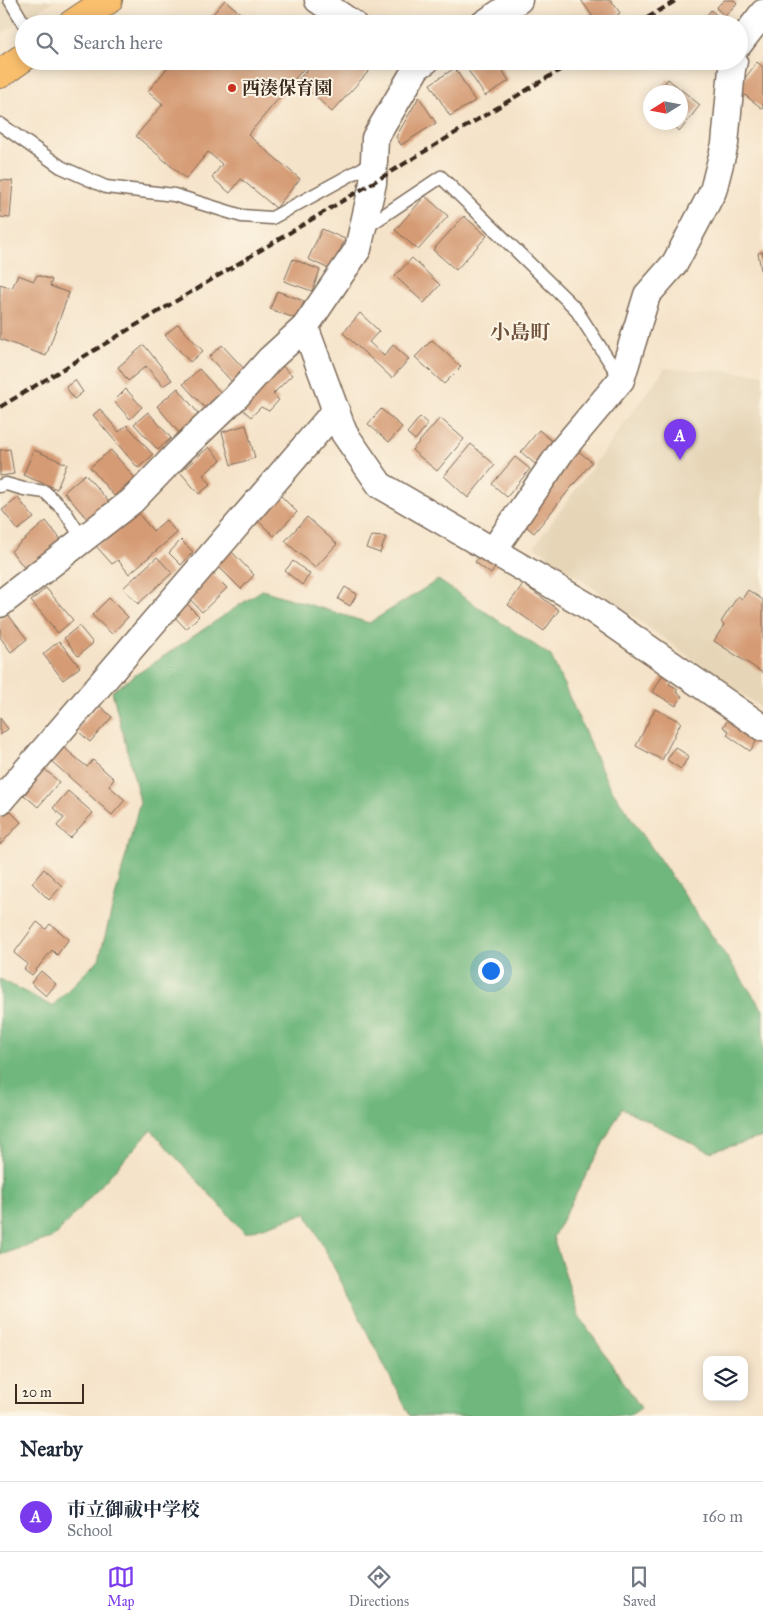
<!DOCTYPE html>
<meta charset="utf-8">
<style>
body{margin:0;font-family:"IM FELL Great Primer","Noto Serif JP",serif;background:#f6f6f7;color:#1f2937}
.controls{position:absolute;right:15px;bottom:15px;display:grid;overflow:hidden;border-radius:10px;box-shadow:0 2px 12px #0003}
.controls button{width:45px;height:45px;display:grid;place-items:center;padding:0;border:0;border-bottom:1px solid #e0e1e3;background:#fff;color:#1f2937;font:25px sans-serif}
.compass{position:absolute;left:643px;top:85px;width:45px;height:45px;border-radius:50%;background:#fff;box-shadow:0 2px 12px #0003;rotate:259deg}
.scale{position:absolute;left:15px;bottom:12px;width:69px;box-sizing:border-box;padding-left:5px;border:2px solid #3b2a1e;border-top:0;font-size:14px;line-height:18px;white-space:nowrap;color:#3b2a1e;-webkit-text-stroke:4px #fcf5e5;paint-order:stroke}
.you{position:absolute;left:490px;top:970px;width:18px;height:18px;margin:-12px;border:4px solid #fff;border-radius:50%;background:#1a73e8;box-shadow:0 0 0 8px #1a73e833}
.badge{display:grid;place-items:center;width:32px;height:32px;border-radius:50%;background:#7c3aed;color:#fff;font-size:16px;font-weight:700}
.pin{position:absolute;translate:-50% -41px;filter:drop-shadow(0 1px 2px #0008)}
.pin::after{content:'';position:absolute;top:26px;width:18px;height:15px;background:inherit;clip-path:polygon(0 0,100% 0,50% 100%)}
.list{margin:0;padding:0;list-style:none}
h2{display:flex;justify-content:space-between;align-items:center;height:65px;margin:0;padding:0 20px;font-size:21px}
h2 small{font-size:16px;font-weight:400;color:#747a83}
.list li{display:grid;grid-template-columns:32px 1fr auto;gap:15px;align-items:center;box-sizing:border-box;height:70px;padding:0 20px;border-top:1px solid #e0e1e3}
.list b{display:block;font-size:19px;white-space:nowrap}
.list p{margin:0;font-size:16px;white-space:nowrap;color:#747a83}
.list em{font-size:16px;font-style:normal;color:#747a83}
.icon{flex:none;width:28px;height:28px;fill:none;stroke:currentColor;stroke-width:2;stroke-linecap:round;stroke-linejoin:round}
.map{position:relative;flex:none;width:763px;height:1416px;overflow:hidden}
.search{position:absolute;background:#fff;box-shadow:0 2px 12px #0003;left:15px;right:15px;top:15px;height:55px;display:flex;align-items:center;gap:12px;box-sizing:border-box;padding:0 18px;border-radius:28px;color:#747a83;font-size:19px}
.sheet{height:135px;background:#fff}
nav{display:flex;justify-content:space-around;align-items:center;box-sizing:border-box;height:70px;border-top:1px solid #e0e1e3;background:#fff;font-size:14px;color:#747a83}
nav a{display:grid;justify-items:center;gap:2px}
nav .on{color:#7c3aed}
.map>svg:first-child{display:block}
.built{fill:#e6d5b7}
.forest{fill:#6fb77d;stroke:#55704e}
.building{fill:#d59b75}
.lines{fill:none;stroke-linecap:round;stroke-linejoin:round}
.lane-casing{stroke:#7c6b5a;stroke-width:15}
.street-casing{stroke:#7c6b5a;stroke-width:29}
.primary-casing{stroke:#7c6b5a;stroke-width:30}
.lane{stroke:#fff;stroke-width:12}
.street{stroke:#fff;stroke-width:26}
.primary{stroke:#f9bf6d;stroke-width:28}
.rail{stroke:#3b2a1e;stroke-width:4;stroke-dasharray:8 4;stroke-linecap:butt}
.poi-dot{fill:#c8321e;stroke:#fcf5e5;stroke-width:2}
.labels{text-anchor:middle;stroke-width:4;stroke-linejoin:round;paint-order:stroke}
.poi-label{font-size:18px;font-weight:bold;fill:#3b2a1e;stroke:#fcf5e5;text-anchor:start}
.quarter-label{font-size:20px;font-weight:bold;fill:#71523c;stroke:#fcf5e5}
</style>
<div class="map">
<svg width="763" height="1416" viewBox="0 0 763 1416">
<rect width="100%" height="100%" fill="#fcf5e5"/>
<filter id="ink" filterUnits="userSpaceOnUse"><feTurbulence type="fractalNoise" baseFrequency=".02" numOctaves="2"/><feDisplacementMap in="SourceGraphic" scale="10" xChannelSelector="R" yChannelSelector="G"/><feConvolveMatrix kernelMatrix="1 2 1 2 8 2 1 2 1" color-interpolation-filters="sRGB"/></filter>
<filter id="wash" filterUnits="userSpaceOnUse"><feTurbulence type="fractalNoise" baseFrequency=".0096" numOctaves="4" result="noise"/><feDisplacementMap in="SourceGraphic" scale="20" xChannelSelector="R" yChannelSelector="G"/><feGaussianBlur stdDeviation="1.12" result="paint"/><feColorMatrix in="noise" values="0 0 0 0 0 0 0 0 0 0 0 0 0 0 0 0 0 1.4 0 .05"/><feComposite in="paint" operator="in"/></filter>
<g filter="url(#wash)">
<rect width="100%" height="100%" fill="#f5e3c9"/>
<g class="built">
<polygon points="0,0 55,0 2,33 0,29"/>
<polygon points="665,368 763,374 763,709 534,546"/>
</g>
<polygon class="forest" points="438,580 551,656 608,784 763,1010 763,1137 710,1152 622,1108 553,1237 578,1314 641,1408 629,1416 410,1416 306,1213 245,1233 151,1130 54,1237 0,1255 0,979 52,1006 99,959 140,801 112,691 262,590 369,623"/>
<g id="blocks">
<g class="building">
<polygon points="225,0 253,24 204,24"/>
<polygon points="581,0 611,0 620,13 605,24 598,24"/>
<polygon points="724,0 734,0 737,3 725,16 716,8"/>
<polygon points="711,10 727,24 699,24"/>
<polygon points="173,61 310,61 248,135 300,179 276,208 241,179 230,193 212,178 222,164 208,152 186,179 136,136 163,104 148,91"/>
<polygon points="315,61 378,61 332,112 298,80"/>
<polygon points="468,61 497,61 509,81 485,96 464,64"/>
<polygon points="757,62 763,67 763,109 737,89"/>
<polygon points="455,68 475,101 450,116 430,84"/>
<polygon points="668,79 700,105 680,131 669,122 680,122 680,92 658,92"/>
<polygon points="419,97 436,123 401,145 396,137"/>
<polygon points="0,180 13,181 10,218 0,217"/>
<polygon points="425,196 448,216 418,250 395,230"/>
<polygon points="464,216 487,236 456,270 433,250"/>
<polygon points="322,229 345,239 331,270 308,259"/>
<polygon points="763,252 763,276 762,276 758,253"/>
<polygon points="412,258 440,285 424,303 395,276"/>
<polygon points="293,259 320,270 312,291 284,281"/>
<polygon points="18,275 34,281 37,275 52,280 50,286 69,293 46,356 0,339 0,284 12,288"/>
<polygon points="277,291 304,301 297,319 270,309"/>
<polygon points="360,313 379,331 369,342 384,356 393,345 409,359 392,378 343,333"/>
<polygon points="178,324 203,351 190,362 165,335"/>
<polygon points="432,340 461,367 444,384 415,357"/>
<polygon points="144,345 172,380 163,386 146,366 128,381 118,367"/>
<polygon points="222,345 247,372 234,384 209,357"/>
<polygon points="278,362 292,375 273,394 279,400 269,411 261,407 251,417 238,405"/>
<polygon points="199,369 222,394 206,409 183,384"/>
<polygon points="75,380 83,392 74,399 66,387"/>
<polygon points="178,388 201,417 180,434 157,406"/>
<polygon points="126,389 142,407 130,419 114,401"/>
<polygon points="100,409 119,432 127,425 153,455 138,468 93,415"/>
<polygon points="381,409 402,427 389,442 368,424"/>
<polygon points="148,412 171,438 158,450 134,424"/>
<polygon points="420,417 428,424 415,440 407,433"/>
<polygon points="440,418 464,439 437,471 412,450"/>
<polygon points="246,425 255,458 231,465 222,432"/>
<polygon points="539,430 553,442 535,464 521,452"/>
<polygon points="471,444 495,465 468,498 444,476"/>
<polygon points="572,446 592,462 534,533 515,517"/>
<polygon points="209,447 221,460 203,475 211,484 199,494 180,472"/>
<polygon points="10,449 14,474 0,476 0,450"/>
<polygon points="34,450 67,464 57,489 23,475"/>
<polygon points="111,450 135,478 114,496 90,467"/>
<polygon points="515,457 530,469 507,497 492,484"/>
<polygon points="85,474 109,502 88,520 64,492"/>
<polygon points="278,493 297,512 274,536 255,518"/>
<polygon points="18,498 34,518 18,530 2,510"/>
<polygon points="137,512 153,531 166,520 177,533 129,574 118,560 112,564 96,546"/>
<polygon points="307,517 337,544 315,568 285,541"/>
<polygon points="46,521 63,542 27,571 11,551"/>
<polygon points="371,536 386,537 380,553 366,548"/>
<polygon points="181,540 193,552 181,565 169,553"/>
<polygon points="230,550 254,575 241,589 216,564"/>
<polygon points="482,552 498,563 491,574 475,562"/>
<polygon points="157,557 172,573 138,604 123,588"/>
<polygon points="293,561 310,574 302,585 285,571"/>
<polygon points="211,572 227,588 202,612 187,596"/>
<polygon points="523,584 559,610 544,631 508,605"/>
<polygon points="345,587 357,594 350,606 338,599"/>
<polygon points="46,588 73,620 58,633 31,601"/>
<polygon points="748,590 763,600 763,673 714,641 724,625 721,622 738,596 742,599"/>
<polygon points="109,598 128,617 112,634 92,615"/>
<polygon points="184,601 199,616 186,629 171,613"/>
<polygon points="7,613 27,639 11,652 0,637 0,619"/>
<polygon points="79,626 93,643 78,656 64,638"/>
<polygon points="59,641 80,667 63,680 43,654"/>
<polygon points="665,671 674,676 669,684 678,689 676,692 682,696 676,706 653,692"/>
<polygon points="99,705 112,717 90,742 77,730"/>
<polygon points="655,709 681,722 662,760 636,746"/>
<polygon points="0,718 8,729 0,735"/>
<polygon points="729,718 758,739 750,751 727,735 729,731 723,727"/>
<polygon points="62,746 87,767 93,760 114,779 109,786 125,800 112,815 50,760"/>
<polygon points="675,747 689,756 681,769 667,760"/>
<polygon points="40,765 59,782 38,807 24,795 30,788 25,784"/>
<polygon points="68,791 93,813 70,838 57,826 64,818 53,808"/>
<polygon points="6,807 21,822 0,845 0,813"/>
<polygon points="44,869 62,886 49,900 32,883"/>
<polygon points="37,922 46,929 50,924 69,939 57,955 52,950 32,975 24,969 28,964 14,953"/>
<polygon points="41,971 56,984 46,996 31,983"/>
</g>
</g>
</g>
<g filter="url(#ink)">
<use href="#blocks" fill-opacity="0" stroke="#7c6b5a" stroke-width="1"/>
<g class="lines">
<defs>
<g id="lane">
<polyline points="10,0 24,24"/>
<polyline points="0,124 61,167 106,187 174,195 242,216 272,218 374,162"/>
<polyline points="365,228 441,177 575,308 620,378"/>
<polyline points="0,486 6,484 24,489 45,492 64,510 83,540"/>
</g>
<g id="street">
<polyline points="318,0 353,24"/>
<polyline points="483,24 519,0"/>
<polyline points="739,44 763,13"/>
<polyline points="305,327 344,433 380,485 586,605 763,728"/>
<polyline points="493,551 563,449 621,380 647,295 675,263 713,191 725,144 732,69 734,61"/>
<polyline points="0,604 132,501 179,452 236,397 270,359 305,327 358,249 373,183 375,138 417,67 426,61"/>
<polyline points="0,801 336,410"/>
</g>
<g id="primary">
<polyline points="72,24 108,0"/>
<polyline points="0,74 24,57"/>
</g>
</defs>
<use href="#lane" class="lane-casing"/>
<use href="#street" class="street-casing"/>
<use href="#primary" class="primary-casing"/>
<use href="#lane" class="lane"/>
<use href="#street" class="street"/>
<use href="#primary" class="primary"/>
<g class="rail">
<polyline points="637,24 677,0"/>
<polyline points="0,407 575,61"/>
</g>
</g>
</g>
<circle class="poi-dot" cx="232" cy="88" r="5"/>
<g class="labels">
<g class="poi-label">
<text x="242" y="94">西湊保育園</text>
</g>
<g class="quarter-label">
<text x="520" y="339">小島町</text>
</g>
</g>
</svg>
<div class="controls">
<button><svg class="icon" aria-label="layers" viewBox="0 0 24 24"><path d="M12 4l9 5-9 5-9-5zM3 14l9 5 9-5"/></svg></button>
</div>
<svg class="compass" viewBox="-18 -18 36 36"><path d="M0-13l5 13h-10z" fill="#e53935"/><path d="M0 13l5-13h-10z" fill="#747a83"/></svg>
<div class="scale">20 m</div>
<div class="you"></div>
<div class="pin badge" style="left:680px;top:460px">A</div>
<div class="search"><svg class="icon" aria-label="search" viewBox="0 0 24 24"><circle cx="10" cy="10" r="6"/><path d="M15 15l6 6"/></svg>Search here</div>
</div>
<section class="sheet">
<h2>Nearby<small></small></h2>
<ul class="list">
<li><span class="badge">A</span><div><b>市立御祓中学校</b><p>School</p></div><em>160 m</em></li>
</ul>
</section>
<nav>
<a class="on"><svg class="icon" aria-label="map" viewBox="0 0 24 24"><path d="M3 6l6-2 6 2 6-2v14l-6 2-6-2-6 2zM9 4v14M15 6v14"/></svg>Map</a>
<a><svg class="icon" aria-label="directions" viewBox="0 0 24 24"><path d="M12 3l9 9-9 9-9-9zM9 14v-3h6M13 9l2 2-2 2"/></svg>Directions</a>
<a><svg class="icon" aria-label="saved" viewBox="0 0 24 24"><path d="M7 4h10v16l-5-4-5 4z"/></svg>Saved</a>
</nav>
